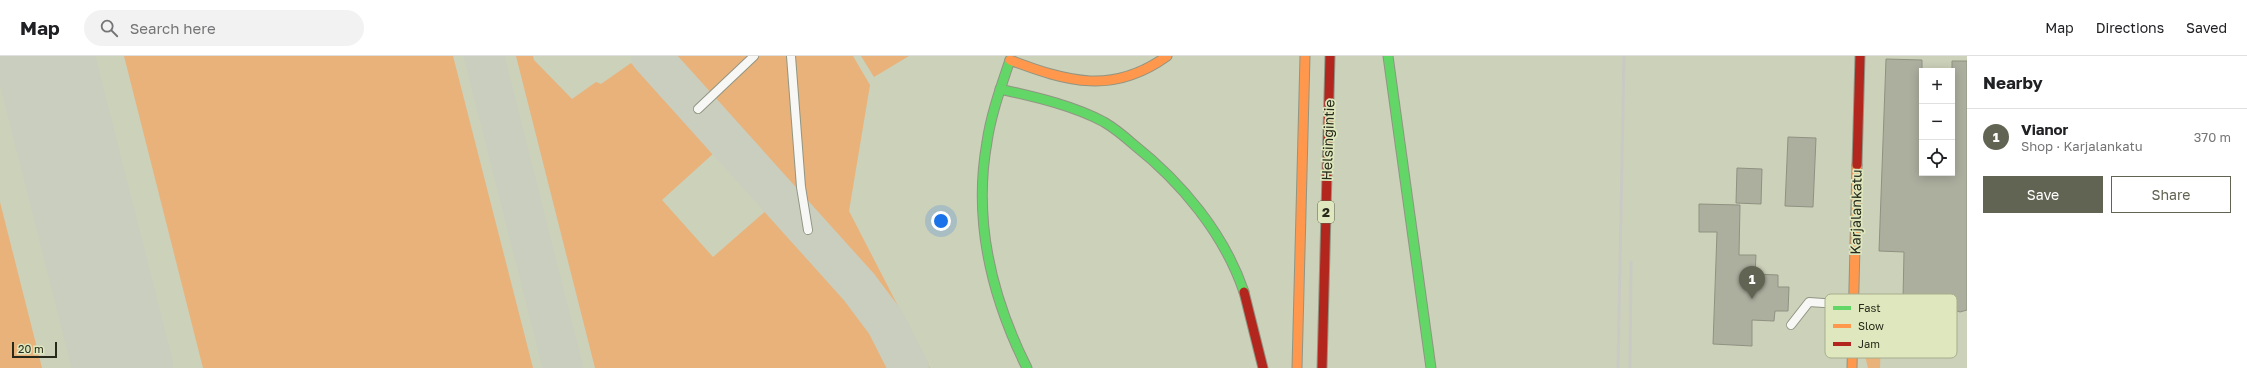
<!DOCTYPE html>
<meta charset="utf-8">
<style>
body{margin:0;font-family:"Golos Text",sans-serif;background:#f2f2f2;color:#202124}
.controls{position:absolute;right:12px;top:12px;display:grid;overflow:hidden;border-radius:0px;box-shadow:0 2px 10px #0003}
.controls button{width:36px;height:36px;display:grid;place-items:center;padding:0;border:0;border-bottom:1px solid #e0e0e0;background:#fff;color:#202124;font:20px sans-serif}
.scale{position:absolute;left:12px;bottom:10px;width:45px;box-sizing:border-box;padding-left:4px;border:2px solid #272a1a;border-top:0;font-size:11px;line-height:14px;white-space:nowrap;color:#272a1a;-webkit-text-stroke:3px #dee7bd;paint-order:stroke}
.you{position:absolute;left:941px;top:165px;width:14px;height:14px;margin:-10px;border:3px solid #fff;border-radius:50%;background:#1a73e8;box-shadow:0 0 0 6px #1a73e833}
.badge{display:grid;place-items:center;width:26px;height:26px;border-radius:50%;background:#616452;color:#fff;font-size:13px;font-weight:700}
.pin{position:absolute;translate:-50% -33px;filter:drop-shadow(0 1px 2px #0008)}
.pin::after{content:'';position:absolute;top:21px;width:14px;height:12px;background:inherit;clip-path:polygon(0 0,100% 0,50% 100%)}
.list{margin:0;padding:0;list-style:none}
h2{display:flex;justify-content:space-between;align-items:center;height:52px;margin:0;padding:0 16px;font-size:17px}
h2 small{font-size:13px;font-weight:400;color:#757577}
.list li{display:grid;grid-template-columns:26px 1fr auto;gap:12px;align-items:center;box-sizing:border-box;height:56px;padding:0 16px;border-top:1px solid #e0e0e0}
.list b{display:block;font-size:15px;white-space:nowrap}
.list p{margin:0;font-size:13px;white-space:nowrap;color:#757577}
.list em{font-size:13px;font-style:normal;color:#757577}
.actions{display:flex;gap:8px;padding:12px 16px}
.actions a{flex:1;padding:9px 0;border:1px solid #616452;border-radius:0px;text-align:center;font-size:14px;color:#616452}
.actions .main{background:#616452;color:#fff}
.icon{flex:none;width:22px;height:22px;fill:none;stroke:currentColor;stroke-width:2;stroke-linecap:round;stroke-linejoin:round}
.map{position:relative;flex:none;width:1967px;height:312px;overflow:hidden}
header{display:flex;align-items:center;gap:24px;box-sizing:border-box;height:56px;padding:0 20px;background:#fff;border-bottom:1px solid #e0e0e0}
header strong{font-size:19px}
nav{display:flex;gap:22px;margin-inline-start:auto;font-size:14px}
.search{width:280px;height:36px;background:#f2f2f2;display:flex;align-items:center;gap:10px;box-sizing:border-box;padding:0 14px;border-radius:22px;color:#757577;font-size:15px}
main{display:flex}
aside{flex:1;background:#fff}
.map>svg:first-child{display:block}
.green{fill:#e8b27a}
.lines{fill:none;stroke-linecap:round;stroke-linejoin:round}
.taxiway{stroke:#cacebe;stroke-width:40}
.runway{stroke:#cacebe;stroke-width:100}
.building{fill:#acaf9e;stroke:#8f9281}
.lane-casing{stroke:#919583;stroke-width:10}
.fast-casing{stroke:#919583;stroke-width:11}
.slow-casing{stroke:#919583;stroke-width:11}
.jam-casing{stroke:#919583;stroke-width:11}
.lane{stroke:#f7f8f5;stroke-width:8}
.fast{stroke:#63d668;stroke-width:9}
.slow{stroke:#ff974d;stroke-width:9}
.jam{stroke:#b3261e;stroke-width:9}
.rail{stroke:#c9cac3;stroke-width:3}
.labels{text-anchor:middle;stroke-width:3.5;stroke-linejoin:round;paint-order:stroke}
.shield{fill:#dee7bd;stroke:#5e634b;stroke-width:1}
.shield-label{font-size:13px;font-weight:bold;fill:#272a1a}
.street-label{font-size:14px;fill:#272a1a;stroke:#dee7bd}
.key{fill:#dee7bd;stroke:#a7ae8c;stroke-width:1}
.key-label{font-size:11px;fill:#272a1a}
</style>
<header>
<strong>Map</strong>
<div class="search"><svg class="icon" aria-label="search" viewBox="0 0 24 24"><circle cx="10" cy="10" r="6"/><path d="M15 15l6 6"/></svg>Search here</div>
<nav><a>Map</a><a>Directions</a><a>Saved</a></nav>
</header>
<main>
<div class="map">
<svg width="1967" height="312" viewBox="0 0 1967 312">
<rect width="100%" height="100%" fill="#ccd1ba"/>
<g class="green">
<polygon points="124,0 453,0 533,312 203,312"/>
<path d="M 516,0 L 533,0 L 534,4 L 572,43 L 596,26 L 601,28 L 631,7 L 715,96 L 662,144 L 713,201 L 767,154 C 812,204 861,251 890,312 L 595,312 Z"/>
<polygon points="673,0 853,0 870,29 849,155 930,312 923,312 891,250 869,219"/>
<polygon points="861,0 909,0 874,21"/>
<polygon points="0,146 42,312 0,312"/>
<polygon points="1866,283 1881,283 1880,312 1868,312 1864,296"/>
</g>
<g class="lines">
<g class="taxiway">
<polyline points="484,0 563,312"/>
<polyline points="651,0 859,231 886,267 909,312"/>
</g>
<polyline class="runway" points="44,0 123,312"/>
</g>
<g class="building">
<polygon points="1886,3 1922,4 1922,117 1952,117 1952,5 1967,5 1967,254 1960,256 1954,254 1946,244 1903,243 1904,196 1879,195"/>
<polygon points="1788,81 1816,82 1813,151 1785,150"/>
<polygon points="1737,112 1762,113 1761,148 1736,147"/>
<polygon points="1699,148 1740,149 1739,199 1756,199 1755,218 1778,219 1778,231 1789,231 1788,255 1775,255 1774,265 1752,264 1752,290 1713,288 1717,176 1699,176"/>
</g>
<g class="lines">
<defs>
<g id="lane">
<polyline points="791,0 801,131 808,174"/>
<polyline points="698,53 754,0"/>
<polyline points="1791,269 1809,246 1853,249"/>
<polyline points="1854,269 1883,271"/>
</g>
<g id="fast">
<polyline points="1388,0 1431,312"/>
<path d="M 1010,4 C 1001,31 991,58 987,86 C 973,164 992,242 1027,312"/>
<path d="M 1000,33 C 1035,41 1072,49 1104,66 C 1114,72 1124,80 1133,88 C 1181,126 1224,177 1244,236"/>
</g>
<g id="slow">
<path d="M 1010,4 C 1068,26 1113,39 1167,0"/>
<polyline points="1297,312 1305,0"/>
<polyline points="1852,312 1857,109"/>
</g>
<g id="jam">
<polyline points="1857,109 1860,0"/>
<polyline points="1244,236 1263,312"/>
<polyline points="1322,312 1330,0"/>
</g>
</defs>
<use href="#lane" class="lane-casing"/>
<use href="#fast" class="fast-casing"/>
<use href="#slow" class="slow-casing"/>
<use href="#jam" class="jam-casing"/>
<use href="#lane" class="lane"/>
<use href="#fast" class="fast"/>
<use href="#slow" class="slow"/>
<use href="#jam" class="jam"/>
<g class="rail">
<polyline points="1618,312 1624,0"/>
<polyline points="1630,312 1631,206"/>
</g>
</g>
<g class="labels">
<rect class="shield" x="1318" y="145" width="16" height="22" rx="3"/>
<g class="shield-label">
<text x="1326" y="161">2</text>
</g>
<g class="street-label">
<text transform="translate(1328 84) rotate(-88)" y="5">Helsingintie</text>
<text transform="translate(1856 156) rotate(-89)" y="5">Karjalankatu</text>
</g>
</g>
<rect x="1825" y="238" width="132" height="64" rx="6" class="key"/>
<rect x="1833" y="250" width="18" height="4" fill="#63d668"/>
<rect x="1833" y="268" width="18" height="4" fill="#ff974d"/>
<rect x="1833" y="286" width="18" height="4" fill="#b3261e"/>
<g class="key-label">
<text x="1858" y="256">Fast</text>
<text x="1858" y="274">Slow</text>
<text x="1858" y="292">Jam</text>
</g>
</svg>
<div class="controls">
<button>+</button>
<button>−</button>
<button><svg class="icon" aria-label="locate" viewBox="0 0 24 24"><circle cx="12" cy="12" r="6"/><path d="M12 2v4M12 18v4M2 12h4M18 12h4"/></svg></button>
</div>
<div class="scale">20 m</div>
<div class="you"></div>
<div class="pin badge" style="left:1752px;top:243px">1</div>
</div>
<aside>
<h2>Nearby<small></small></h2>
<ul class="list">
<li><span class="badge">1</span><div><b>Vianor</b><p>Shop · Karjalankatu</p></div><em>370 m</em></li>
</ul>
<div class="actions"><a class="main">Save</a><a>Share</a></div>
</aside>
</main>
